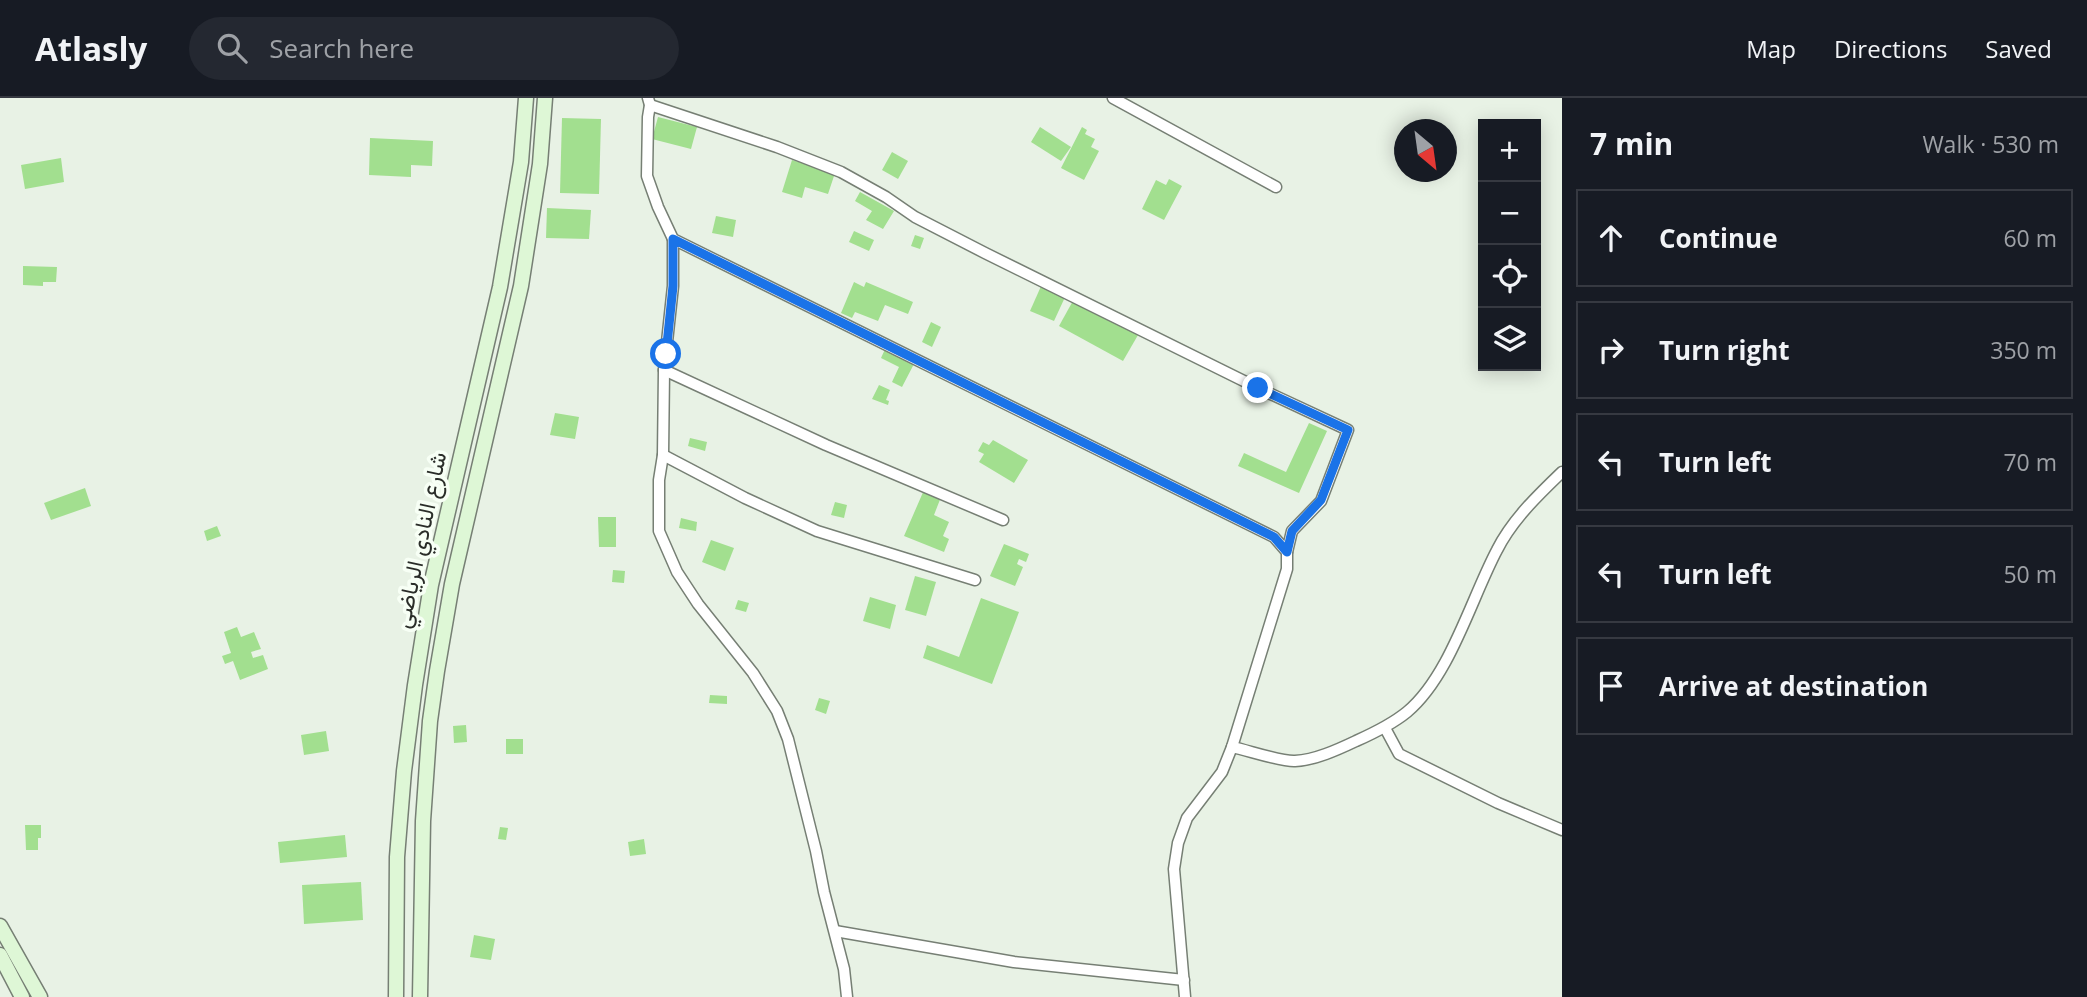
<!DOCTYPE html>
<meta charset="utf-8">
<style>
body{margin:0;font-family:"Open Sans",Vazirmatn,sans-serif;background:#242831;color:#f1f3f6}
.controls{position:absolute;right:21px;top:21px;display:grid;overflow:hidden;border-radius:0px;box-shadow:0 4px 18px #0003}
.controls button{width:63px;height:63px;display:grid;place-items:center;padding:0;border:0;border-bottom:2px solid #363941;background:#171b24;color:#f1f3f6;font:35px sans-serif}
.compass{position:absolute;left:1394px;top:21px;width:63px;height:63px;border-radius:50%;background:#171b24;box-shadow:0 4px 18px #0003;rotate:151deg}
.stop{position:absolute;width:21px;height:21px;margin:-16px;border:5px solid #1a73e8;border-radius:50%;background:#fff}
.stop.end{background:#1a73e8;border-color:#fff;box-shadow:0 2px 7px #0008}
.list{margin:0;padding:0;list-style:none}
h2{display:flex;justify-content:space-between;align-items:center;height:91px;margin:0;padding:0 28px;font-size:30px}
h2 small{font-size:23px;font-weight:400;color:#9ea1a6}
.list li{display:grid;grid-template-columns:46px 1fr auto;gap:21px;align-items:center;box-sizing:border-box;height:98px;margin:0 14px 14px;padding:0 14px;border:2px solid #363941;border-radius:0px}
.list b{display:block;font-size:26px;white-space:nowrap}
.list em{font-size:23px;font-style:normal;color:#9ea1a6}
.icon{flex:none;width:38px;height:38px;fill:none;stroke:currentColor;stroke-width:2;stroke-linecap:round;stroke-linejoin:round}
.map{position:relative;flex:none;width:1562px;height:899px;overflow:hidden}
header{display:flex;align-items:center;gap:42px;box-sizing:border-box;height:98px;padding:0 35px;background:#171b24;border-bottom:2px solid #363941}
header strong{font-size:33px}
nav{display:flex;gap:38px;margin-inline-start:auto;font-size:24px}
.search{width:490px;height:63px;background:#242831;display:flex;align-items:center;gap:18px;box-sizing:border-box;padding:0 24px;border-radius:38px;color:#9ea1a6;font-size:26px}
main{display:flex}
aside{flex:1;background:#171b24}
.map>svg:first-child{display:block}
.building{fill:#a2df8f}
.lines{fill:none;stroke-linecap:round;stroke-linejoin:round}
.minor-casing{stroke:#767f74;stroke-width:13}
.secondary-casing{stroke:#767f74;stroke-width:17}
.minor{stroke:#fff;stroke-width:10}
.secondary{stroke:#def7d6;stroke-width:14}
.route{stroke:#1a73e8;stroke-width:9}
.labels{text-anchor:middle;stroke-width:7;stroke-linejoin:round;paint-order:stroke}
.street-label{font-size:23px;fill:#2a2d29;stroke:#f7fff5}
</style>
<header>
<strong>Atlasly</strong>
<div class="search"><svg class="icon" aria-label="search" viewBox="0 0 24 24"><circle cx="10" cy="10" r="6"/><path d="M15 15l6 6"/></svg>Search here</div>
<nav><a>Map</a><a>Directions</a><a>Saved</a></nav>
</header>
<main>
<div class="map">
<svg width="1562" height="899" viewBox="0 0 1562 899">
<rect width="100%" height="100%" fill="#e8f2e5"/>
<g class="building">
<polygon points="658,19 697,29 691,51 652,41"/>
<polygon points="562,20 601,21 599,96 560,95"/>
<polygon points="1040,29 1071,49 1061,63 1031,44"/>
<polygon points="1082,29 1087,32 1085,36 1095,41 1091,49 1099,53 1084,82 1061,70"/>
<polygon points="370,40 433,43 432,68 411,67 411,79 369,77"/>
<polygon points="892,54 908,63 898,81 882,72"/>
<polygon points="61,60 64,84 25,91 21,67"/>
<polygon points="792,62 835,75 828,96 805,89 802,100 782,94"/>
<polygon points="1169,81 1182,88 1164,122 1142,111 1156,82 1166,87"/>
<polygon points="860,94 894,113 883,131 866,122 872,113 855,103"/>
<polygon points="547,110 591,112 589,141 546,140"/>
<polygon points="716,118 736,122 733,139 712,135"/>
<polygon points="854,133 874,142 869,153 849,144"/>
<polygon points="915,137 924,140 920,151 911,148"/>
<polygon points="23,168 57,169 56,184 43,184 43,188 23,187"/>
<polygon points="854,184 864,189 866,184 913,204 908,216 885,207 878,223 855,214 852,220 841,215"/>
<polygon points="1042,186 1066,197 1054,223 1030,213"/>
<polygon points="1074,201 1138,237 1123,263 1059,228"/>
<polygon points="931,224 941,229 932,249 922,244"/>
<polygon points="886,249 915,264 902,289 892,284 899,269 881,260"/>
<polygon points="879,287 890,292 886,302 889,303 888,307 872,301"/>
<polygon points="555,315 579,319 575,341 550,337"/>
<polygon points="1309,325 1327,333 1299,395 1238,368 1244,355 1286,374"/>
<polygon points="690,340 707,344 705,353 688,348"/>
<polygon points="993,342 1028,362 1014,385 979,364 984,356 978,353 983,344 989,347"/>
<polygon points="85,390 91,408 51,422 44,405"/>
<polygon points="924,392 941,399 934,417 949,424 943,438 949,441 944,454 904,438"/>
<polygon points="835,404 847,407 844,420 831,417"/>
<polygon points="598,419 616,419 616,449 599,449"/>
<polygon points="681,420 697,424 696,433 679,430"/>
<polygon points="217,428 221,438 207,443 204,433"/>
<polygon points="711,442 734,450 725,473 702,464"/>
<polygon points="1004,446 1029,456 1026,464 1019,461 1017,466 1023,469 1015,488 990,478"/>
<polygon points="613,472 625,473 624,485 612,484"/>
<polygon points="915,478 936,484 926,518 905,512"/>
<polygon points="870,499 896,507 890,531 863,523"/>
<polygon points="981,500 1019,514 992,586 923,560 927,547 959,559"/>
<polygon points="738,502 749,505 746,514 735,511"/>
<polygon points="237,529 241,539 254,534 261,551 251,554 253,560 263,557 268,571 240,582 233,563 225,566 222,558 231,555 224,534"/>
<polygon points="710,597 727,598 727,606 709,605"/>
<polygon points="819,600 830,603 826,616 815,612"/>
<polygon points="466,627 467,644 454,645 453,628"/>
<polygon points="326,633 329,653 304,657 301,637"/>
<rect x="506" y="641" width="17" height="15"/>
<polygon points="25,727 41,727 41,740 38,740 38,752 26,752"/>
<polygon points="500,729 508,730 506,742 498,741"/>
<polygon points="345,737 347,759 280,765 278,744"/>
<polygon points="644,741 646,756 630,758 628,744"/>
<polygon points="361,784 363,822 304,826 302,787"/>
<polygon points="474,837 495,841 491,862 470,859"/>
</g>
<g class="lines">
<defs>
<g id="minor">
<polyline points="648,0 650,7 648,19 647,78 658,109 673,141 1274,439 1287,454 1287,471 1232,649 1222,674 1187,720 1178,745 1174,771 1185,899"/>
<polyline points="1113,0 1276,89"/>
<polyline points="650,7 777,49 841,74 886,99 915,119 985,155 1258,290 1348,332 1321,403 1292,433 1287,454"/>
<polyline points="673,141 673,188 664,272 663,357 659,382 659,433 677,474 698,506 753,575 777,613 788,641 816,753 824,794 844,871 847,899"/>
<polyline points="664,272 826,347 1003,422"/>
<polyline points="663,357 745,400 817,433 975,482"/>
<polyline points="1385,630 1399,656 1498,705 1562,732"/>
<path d="M 1232,649 C 1247,652 1282,664 1295,663 C 1315,662 1337,652 1356,643 C 1374,635 1391,627 1407,614 C 1450,578 1471,501 1497,452 C 1512,422 1538,397 1562,374"/>
<polyline points="835,833 1014,864 1184,882"/>
</g>
<g id="secondary">
<polyline points="0,828 40,899"/>
<polyline points="0,857 22,899"/>
<polyline points="396,899 397,759 404,673 415,587 431,487 500,189 521,64 526,0"/>
<polyline points="420,899 423,723 430,623 437,573 452,486 521,188 540,66 545,0"/>
</g>
</defs>
<use href="#minor" class="minor-casing"/>
<use href="#secondary" class="secondary-casing"/>
<use href="#minor" class="minor"/>
<use href="#secondary" class="secondary"/>
</g>
<g class="lines">
<polyline class="route" points="666,256 673,188 673,141 1274,439 1287,454 1292,433 1321,402 1348,332 1258,290"/>
</g>
<g class="labels">
<g class="street-label">
<text transform="translate(420 442) rotate(-78)" y="8">شارع النادي الرياضي</text>
</g>
</g>
</svg>
<div class="controls">
<button>+</button>
<button>−</button>
<button><svg class="icon" aria-label="locate" viewBox="0 0 24 24"><circle cx="12" cy="12" r="6"/><path d="M12 2v4M12 18v4M2 12h4M18 12h4"/></svg></button>
<button><svg class="icon" aria-label="layers" viewBox="0 0 24 24"><path d="M12 4l9 5-9 5-9-5zM3 14l9 5 9-5"/></svg></button>
</div>
<svg class="compass" viewBox="-18 -18 36 36"><path d="M0-13l5 13h-10z" fill="#e53935"/><path d="M0 13l5-13h-10z" fill="#9ea1a6"/></svg>
<div class="stop" style="left:666px;top:256px"></div>
<div class="stop end" style="left:1258px;top:290px"></div>
</div>
<aside>
<h2>7 min<small>Walk · 530 m</small></h2>
<ul class="list">
<li><svg class="icon" aria-label="ahead" viewBox="0 0 24 24"><path d="M12 20V5M6 11l6-6 6 6"/></svg><div><b>Continue</b></div><em>60 m</em></li>
<li><svg class="icon" aria-label="right" viewBox="0 0 24 24"><path d="M7 20v-9h11M14 6l5 5-5 5"/></svg><div><b>Turn right</b></div><em>350 m</em></li>
<li><svg class="icon" aria-label="left" viewBox="0 0 24 24"><path d="M17 20v-9H6M10 6l-5 5 5 5"/></svg><div><b>Turn left</b></div><em>70 m</em></li>
<li><svg class="icon" aria-label="left" viewBox="0 0 24 24"><path d="M17 20v-9H6M10 6l-5 5 5 5"/></svg><div><b>Turn left</b></div><em>50 m</em></li>
<li><svg class="icon" aria-label="arrive" viewBox="0 0 24 24"><path d="M6 21V4h12l-3 4 3 4H6"/></svg><div><b>Arrive at destination</b></div></li>
</ul>
</aside>
</main>
